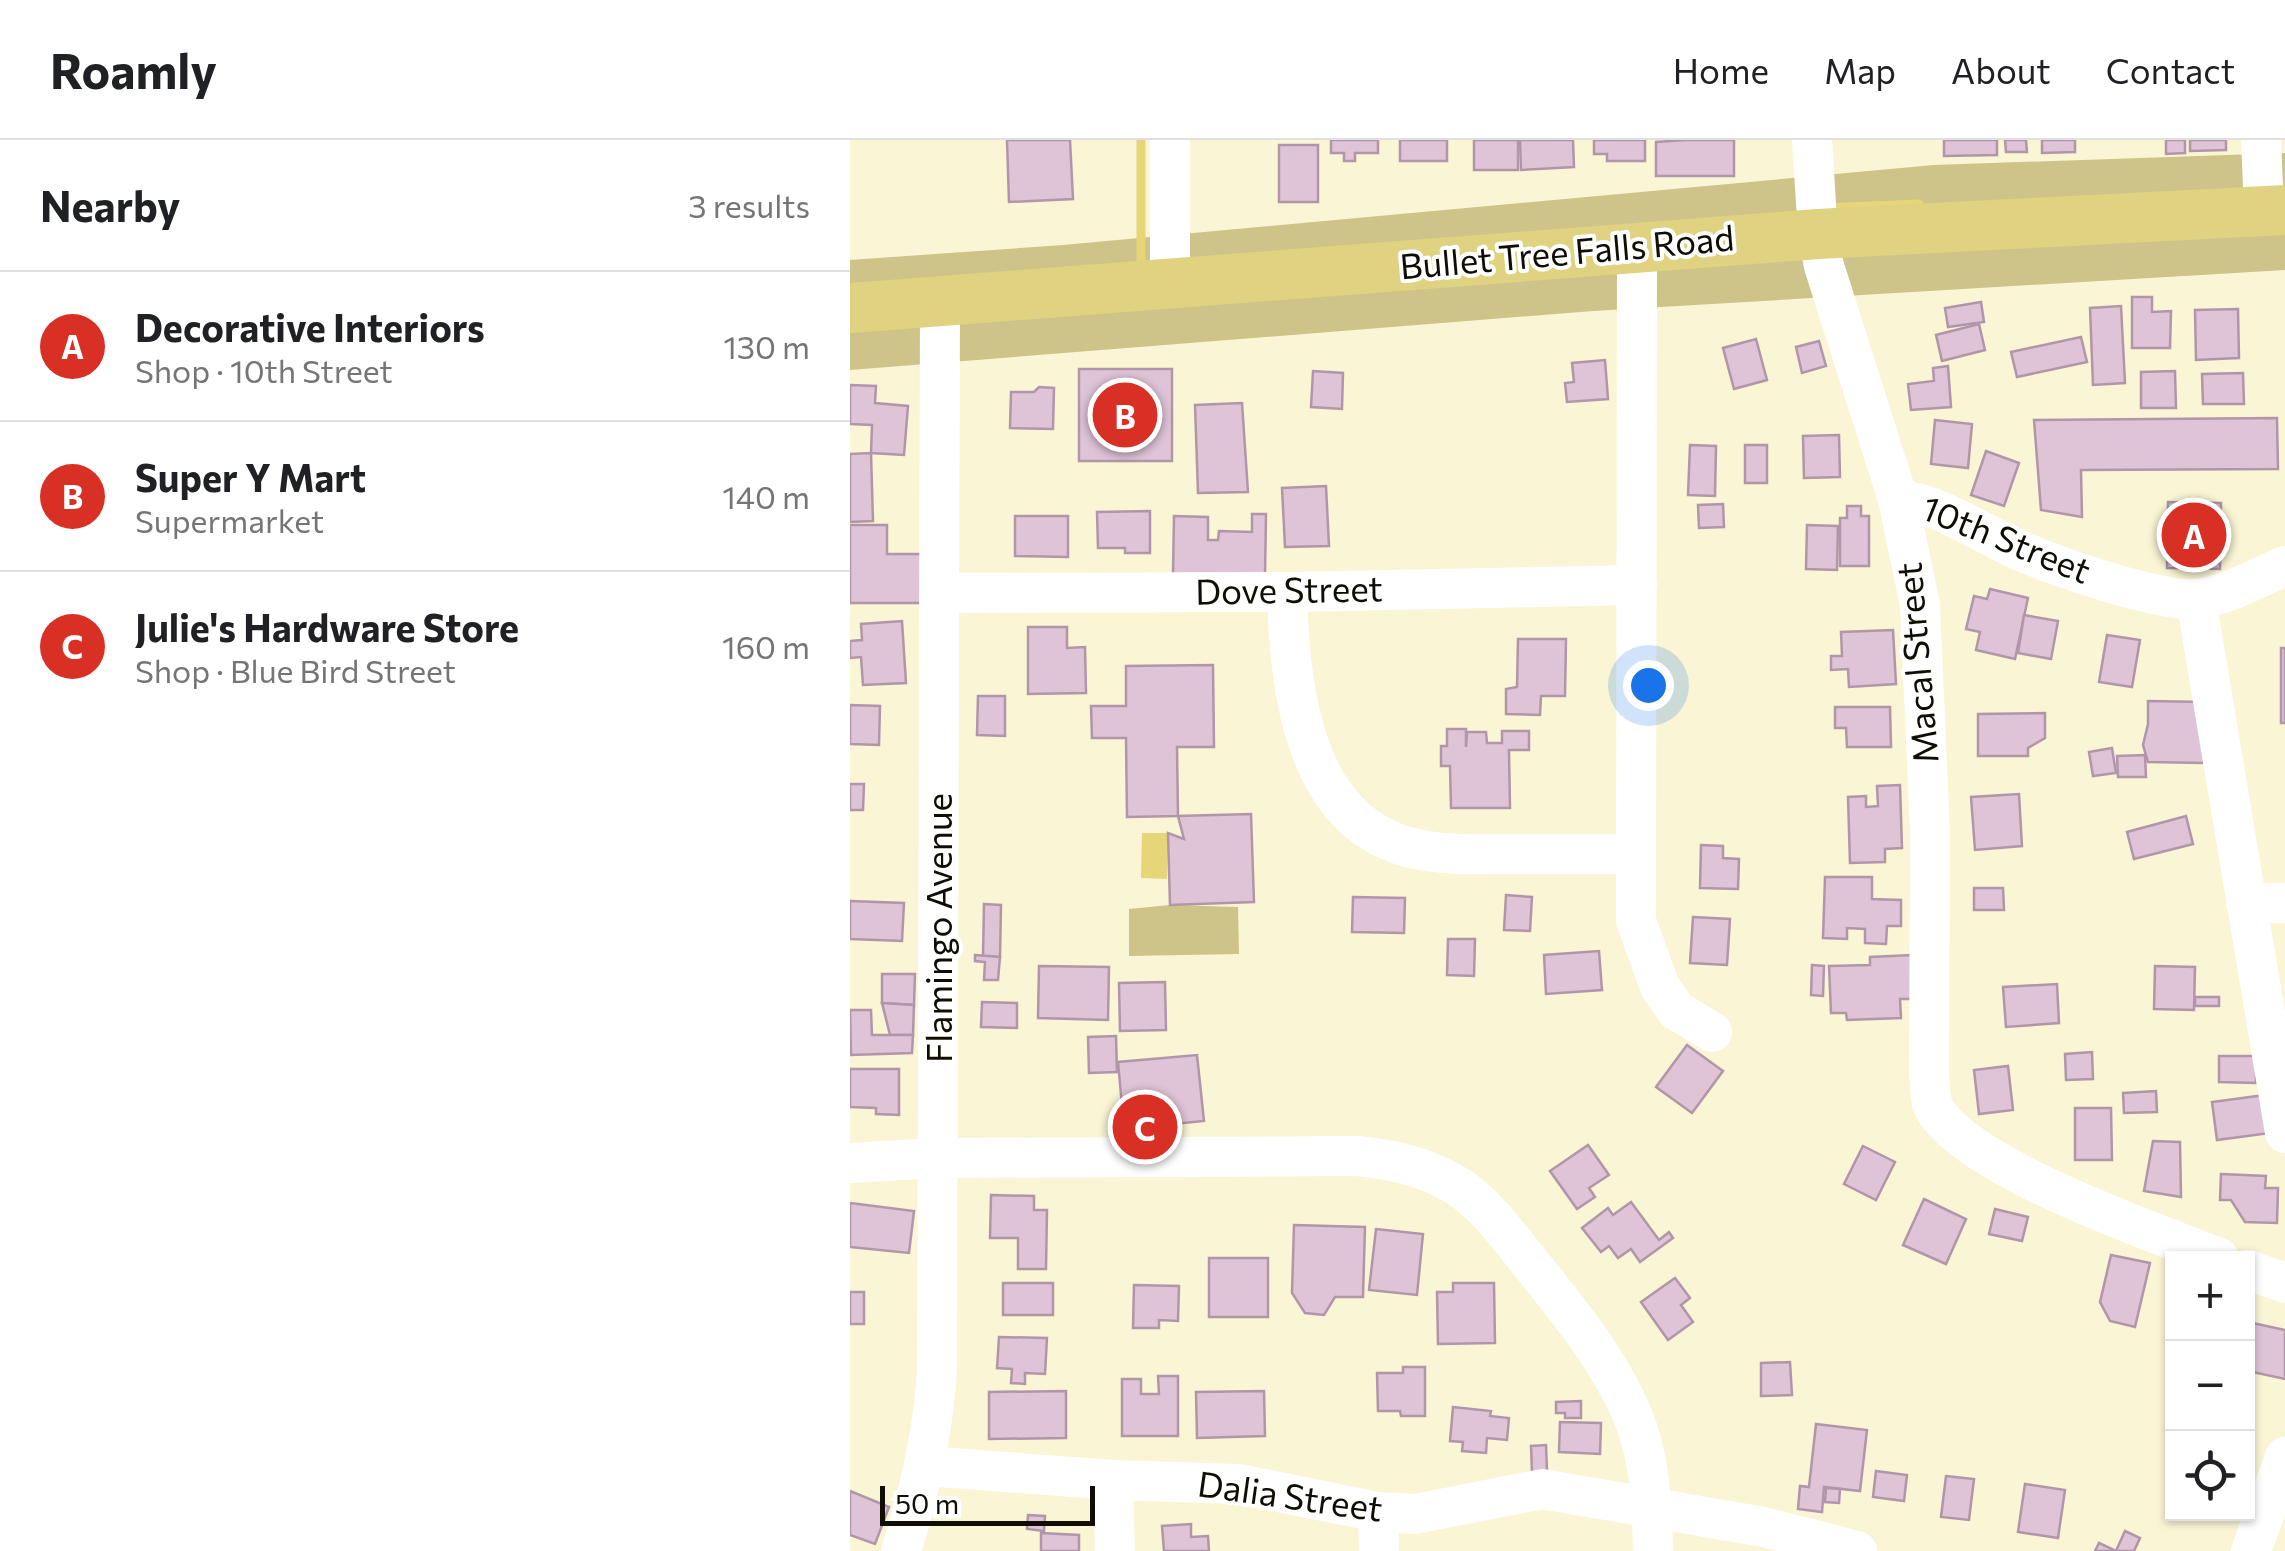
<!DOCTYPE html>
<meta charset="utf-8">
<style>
body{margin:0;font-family:Commissioner,sans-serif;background:#f2f2f2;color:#202124}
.controls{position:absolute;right:30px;bottom:30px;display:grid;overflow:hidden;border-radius:0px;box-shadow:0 2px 8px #0004}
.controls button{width:90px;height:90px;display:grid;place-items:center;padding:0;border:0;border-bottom:2px solid #e0e0e0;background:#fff;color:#202124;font:50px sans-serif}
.scale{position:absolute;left:30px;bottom:25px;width:215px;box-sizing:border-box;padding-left:10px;border:5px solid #100e04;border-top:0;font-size:28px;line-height:35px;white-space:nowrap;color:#100e04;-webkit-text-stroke:8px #fff;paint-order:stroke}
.you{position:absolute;left:798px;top:545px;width:35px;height:35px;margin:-25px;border:8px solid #fff;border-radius:50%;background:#1a73e8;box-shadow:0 0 0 15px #1a73e833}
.badge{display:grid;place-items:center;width:65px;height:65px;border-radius:50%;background:#d93025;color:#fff;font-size:32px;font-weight:700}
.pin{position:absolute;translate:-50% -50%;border:5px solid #fff;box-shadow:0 2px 10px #0006}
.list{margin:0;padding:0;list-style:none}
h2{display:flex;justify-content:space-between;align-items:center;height:130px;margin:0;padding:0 40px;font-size:42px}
h2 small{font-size:32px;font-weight:400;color:#757577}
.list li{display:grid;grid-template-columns:65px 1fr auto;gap:30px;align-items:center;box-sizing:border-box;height:150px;padding:0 40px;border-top:2px solid #e0e0e0}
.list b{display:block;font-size:38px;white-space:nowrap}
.list p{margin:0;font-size:32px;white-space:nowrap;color:#757577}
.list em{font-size:32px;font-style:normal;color:#757577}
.icon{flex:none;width:55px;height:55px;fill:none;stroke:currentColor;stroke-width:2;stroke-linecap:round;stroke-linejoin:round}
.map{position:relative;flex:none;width:1435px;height:1411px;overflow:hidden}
header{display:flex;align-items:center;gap:60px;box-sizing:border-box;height:140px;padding:0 50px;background:#fff;border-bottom:2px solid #e0e0e0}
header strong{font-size:48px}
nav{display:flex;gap:55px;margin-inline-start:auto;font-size:35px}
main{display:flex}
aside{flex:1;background:#fff}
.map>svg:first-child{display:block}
.green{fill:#cec389}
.water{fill:#e7d677}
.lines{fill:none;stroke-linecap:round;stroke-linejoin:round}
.stream{stroke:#e7d677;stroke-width:9}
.building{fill:#dfc3d7;stroke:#b196a9;stroke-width:2.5}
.minor{stroke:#fff;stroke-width:40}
.major{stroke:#dfd280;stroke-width:50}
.labels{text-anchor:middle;stroke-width:8;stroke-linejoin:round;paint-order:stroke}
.street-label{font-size:35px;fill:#100e04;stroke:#fff}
</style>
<header>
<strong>Roamly</strong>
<nav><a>Home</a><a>Map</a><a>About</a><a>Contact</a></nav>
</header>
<main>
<aside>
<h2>Nearby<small>3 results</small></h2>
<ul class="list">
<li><span class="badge">A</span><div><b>Decorative Interiors</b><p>Shop · 10th Street</p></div><em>130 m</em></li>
<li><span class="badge">B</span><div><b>Super Y Mart</b><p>Supermarket</p></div><em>140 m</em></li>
<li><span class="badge">C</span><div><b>Julie's Hardware Store</b><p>Shop · Blue Bird Street</p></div><em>160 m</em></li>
</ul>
</aside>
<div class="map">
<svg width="1435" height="1411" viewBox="0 0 1435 1411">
<rect width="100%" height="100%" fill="#faf5d5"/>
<g class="green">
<polygon points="1435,13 1435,130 743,171 0,230 0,120 213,105 1084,25"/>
<polygon points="320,765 388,767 389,814 279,816 279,769"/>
</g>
<polygon class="water" points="292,693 318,693 317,739 291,738"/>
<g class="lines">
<g class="stream">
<polyline points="974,68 1069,64"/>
<polyline points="291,126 291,0"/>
</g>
</g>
<g class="building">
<polygon points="157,0 220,0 223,59 159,62"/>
<polygon points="481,0 528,0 528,13 505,13 505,21 494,21 494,13 481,13"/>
<rect x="550" y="0" width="47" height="21"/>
<rect x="624" y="0" width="44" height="30"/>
<polygon points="670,0 723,0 724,27 671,30"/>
<polygon points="744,0 795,0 795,21 757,21 757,14 744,14"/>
<polygon points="835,0 884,0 884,36 806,36 806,2"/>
<polygon points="1094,0 1147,0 1147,15 1094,16"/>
<polygon points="1155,0 1176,0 1177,12 1156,12"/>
<polygon points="1192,0 1225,0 1225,12 1192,13"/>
<polygon points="1316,0 1335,0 1335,13 1316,14"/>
<polygon points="1340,0 1376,0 1376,10 1340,11"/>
<rect x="429" y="5" width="39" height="57"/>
<polygon points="1282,157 1302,157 1302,172 1321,171 1320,208 1282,208"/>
<polygon points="1131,162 1134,182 1098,187 1095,168"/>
<polygon points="1271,166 1275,243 1243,245 1240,168"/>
<polygon points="1388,169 1389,218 1346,220 1345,170"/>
<polygon points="1129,184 1135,210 1092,221 1086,195"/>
<polygon points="1231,197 1237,222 1167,237 1161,212"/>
<polygon points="906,199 917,240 884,249 873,208"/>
<polygon points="969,201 976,226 952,233 946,207"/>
<polygon points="755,220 758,259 717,262 715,243 724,242 722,223"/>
<polygon points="1098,226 1101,267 1061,270 1058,244 1084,241 1083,228"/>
<rect x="229" y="229" width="93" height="92"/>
<polygon points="463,231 493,233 492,269 461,267"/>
<polygon points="1325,231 1326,268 1291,268 1291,232"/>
<polygon points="1393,233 1394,264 1353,264 1352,234"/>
<polygon points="0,245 26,246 25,263 58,266 54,315 21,313 22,285 0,284"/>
<polygon points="189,247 204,248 203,289 160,288 161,252 184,252"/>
<polygon points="392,263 398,352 348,353 345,265"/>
<polygon points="1427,278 1428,329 1231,330 1232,377 1191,370 1184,280"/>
<polygon points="1085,280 1122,284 1118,328 1081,324"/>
<polygon points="989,295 990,337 954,338 953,296"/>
<polygon points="840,305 866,306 865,356 838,355"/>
<rect x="895" y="305" width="22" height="38"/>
<polygon points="1136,311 1169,323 1154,366 1121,355"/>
<polygon points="21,313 23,381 0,382 0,314"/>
<polygon points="476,346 479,406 435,407 432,348"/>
<polygon points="1318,362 1371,363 1370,429 1317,428"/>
<polygon points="873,364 874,387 849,388 848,365"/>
<polygon points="997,366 1011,366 1011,376 1019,376 1019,426 990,426 990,378 997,378"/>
<polygon points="300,371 300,413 275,413 275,408 248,408 247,372"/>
<polygon points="402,374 416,374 415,436 323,434 324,376 358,377 358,400 368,400 369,391 402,392"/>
<polygon points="165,376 218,376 218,417 165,416"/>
<polygon points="0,385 37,385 37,414 74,414 73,463 0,463"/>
<polygon points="957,385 988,386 987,430 956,429"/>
<polygon points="1140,449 1178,458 1165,519 1126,510 1130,492 1116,489 1124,456 1137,459"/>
<polygon points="1174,475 1208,481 1201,519 1168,513"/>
<polygon points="52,481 56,543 13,545 11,517 0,518 0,501 12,500 11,484"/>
<polygon points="178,487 217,487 217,508 235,507 236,553 178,554"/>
<polygon points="1043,490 1046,544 999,547 998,529 981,530 981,516 992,516 991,492"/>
<polygon points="1257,495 1290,500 1282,547 1249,542"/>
<polygon points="668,499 716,499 715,556 691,556 690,575 656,574 656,549 667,547"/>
<rect x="1431" y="508" width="4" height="75"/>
<polygon points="363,525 364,607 327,607 328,676 277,677 276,598 242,598 241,566 276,566 276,526"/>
<polygon points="128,556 155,556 155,596 127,595"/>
<polygon points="1298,561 1356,562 1355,623 1298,622 1293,605 1298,584"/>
<polygon points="0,565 30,566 29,605 0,604"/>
<polygon points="985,567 1040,567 1041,607 997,607 996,588 985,588"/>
<polygon points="1195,573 1195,598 1178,608 1178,616 1128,616 1128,574"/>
<polygon points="597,589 616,589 616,607 617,592 636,592 637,603 652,603 652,591 679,591 679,610 659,610 660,668 601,668 600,626 591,626 591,606 597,606"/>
<polygon points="1262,608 1266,633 1243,636 1239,612"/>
<polygon points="1295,615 1296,637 1268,637 1267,616"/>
<polygon points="0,644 14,644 13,670 0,670"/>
<polygon points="1050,645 1052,708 1035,709 1035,722 1000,723 998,657 1016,656 1016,667 1028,666 1027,646"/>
<polygon points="1169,654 1172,706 1125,710 1121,657"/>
<polygon points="401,674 404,762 320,765 318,693 334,699 328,676"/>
<polygon points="1336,676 1343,704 1284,719 1277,692"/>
<polygon points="851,705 873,706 873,718 889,719 888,749 850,748"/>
<polygon points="975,737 1022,737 1022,759 1051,760 1051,786 1037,786 1036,804 1015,803 1015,789 997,788 997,799 973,798"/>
<polygon points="1124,748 1153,748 1154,770 1124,770"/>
<polygon points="656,755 682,757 680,791 654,790"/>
<polygon points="503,757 555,758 554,793 502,792"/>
<polygon points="0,761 54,763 52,801 0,799"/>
<polygon points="134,764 151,765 150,817 133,817"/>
<polygon points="843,777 880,779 877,825 840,823"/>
<polygon points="598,799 625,799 624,836 597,835"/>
<polygon points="749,811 752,850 696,854 694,815"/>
<polygon points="125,815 150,817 148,840 134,840 135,822 125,821"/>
<polygon points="1062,815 1063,859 1050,859 1051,878 997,880 996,873 981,873 979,826 1020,825 1020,817"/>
<polygon points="962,825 974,826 973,856 961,855"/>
<polygon points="189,826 259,827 258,880 188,878"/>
<polygon points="1305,826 1345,827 1344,870 1304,869"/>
<polygon points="32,834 65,834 64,865 32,863"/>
<polygon points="315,842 316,890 270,891 269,843"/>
<polygon points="1207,844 1209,883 1156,887 1153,847"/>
<rect x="1345" y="857" width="24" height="9"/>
<polygon points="132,862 167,863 167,888 131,887"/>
<polygon points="32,863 64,865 63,895 40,895"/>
<polygon points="0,870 21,870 22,895 63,895 62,913 1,915"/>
<polygon points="266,896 267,932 239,933 238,897"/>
<polygon points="837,905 873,931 842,973 806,947"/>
<polygon points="1242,912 1243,939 1216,940 1215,914"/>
<polygon points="347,915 354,981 295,987 273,977 268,922"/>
<polygon points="1369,916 1406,916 1406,943 1369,942"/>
<polygon points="1158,926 1163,970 1129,974 1124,930"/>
<polygon points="0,929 49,929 49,975 26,974 26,968 0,967"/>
<polygon points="1306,951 1307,972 1274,973 1273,953"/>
<polygon points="1415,955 1420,993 1367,1000 1362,962"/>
<polygon points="1225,968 1261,968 1262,1020 1225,1020"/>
<polygon points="1303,1001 1330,1002 1331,1057 1294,1051"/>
<polygon points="738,1005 759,1035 739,1048 745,1057 727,1069 700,1031"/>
<polygon points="1013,1006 1045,1022 1026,1060 994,1044"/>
<polygon points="1371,1034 1416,1036 1415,1048 1428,1048 1427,1083 1395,1082 1381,1060 1370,1060"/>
<polygon points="141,1055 184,1056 184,1070 197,1070 196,1129 168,1129 168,1098 140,1098"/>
<polygon points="1074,1059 1116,1079 1096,1124 1053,1105"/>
<polygon points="781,1062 809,1100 819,1092 823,1098 790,1122 781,1109 768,1118 759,1106 751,1112 732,1088 758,1068 763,1075"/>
<polygon points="0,1063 64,1071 59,1113 0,1107"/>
<polygon points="1145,1069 1178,1077 1172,1101 1139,1094"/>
<polygon points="444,1085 515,1087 513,1157 485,1157 474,1175 455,1173 442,1153"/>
<polygon points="526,1089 573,1094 567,1155 519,1150"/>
<polygon points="1261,1115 1300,1123 1285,1187 1260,1181 1250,1162"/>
<rect x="359" y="1118" width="59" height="59"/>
<polygon points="825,1138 840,1158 831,1165 843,1182 818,1200 791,1162"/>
<rect x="153" y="1143" width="50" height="32"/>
<polygon points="603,1143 644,1143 645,1203 588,1204 587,1152 603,1152"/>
<polygon points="284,1145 329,1146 328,1181 309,1180 309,1188 283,1188"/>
<rect x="0" y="1152" width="14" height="32"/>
<polygon points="1398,1182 1435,1190 1435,1239 1398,1231"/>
<polygon points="149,1197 197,1198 195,1234 175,1233 175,1244 161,1243 162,1229 147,1228"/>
<polygon points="940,1222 942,1255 911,1256 911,1223"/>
<polygon points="553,1227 575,1227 575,1276 551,1276 550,1271 528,1271 527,1233 553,1233"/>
<polygon points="308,1236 328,1236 328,1296 272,1296 272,1239 291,1239 291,1254 309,1254"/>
<polygon points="216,1251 216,1298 139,1299 139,1252"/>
<polygon points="414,1251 415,1296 347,1298 346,1252"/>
<polygon points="731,1261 731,1278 715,1278 715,1273 706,1273 706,1262"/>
<polygon points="603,1267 641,1271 640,1276 659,1278 657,1300 637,1298 636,1313 612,1311 613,1302 600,1301"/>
<polygon points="710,1282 751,1283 750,1314 709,1312"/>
<polygon points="966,1284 1017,1290 1010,1351 974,1347 972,1372 948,1369 950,1346 959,1347"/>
<polygon points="696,1305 697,1331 682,1332 681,1306"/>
<polygon points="1026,1331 1057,1335 1054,1361 1023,1357"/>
<polygon points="1096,1336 1124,1339 1119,1380 1091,1377"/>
<polygon points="1175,1344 1215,1350 1208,1398 1168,1392"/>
<polygon points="976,1348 990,1349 989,1363 975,1362"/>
<polygon points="0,1351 39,1367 25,1404 0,1395"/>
<polygon points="178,1375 195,1376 194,1391 177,1389"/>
<polygon points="341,1384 341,1397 358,1396 359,1411 314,1411 312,1386"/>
<polygon points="1275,1391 1290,1398 1284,1411 1245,1411 1249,1403 1266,1411"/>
<polygon points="191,1393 229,1395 229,1411 191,1411"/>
</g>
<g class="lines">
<g class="minor">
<polyline points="320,0 320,146"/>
<path d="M 962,0 L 968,94 L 974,126 L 1048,359 L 1070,465 L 1080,692 L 1079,935 C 1080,944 1080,958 1083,966 C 1112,1026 1304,1092 1369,1118"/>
<polyline points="1411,0 1414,70"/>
<polyline points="787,107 786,781 810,847 826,870 862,892"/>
<path d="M 1048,359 C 1086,364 1120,386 1154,403 C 1191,422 1309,463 1348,459 C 1378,455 1407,438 1435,426"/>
<path d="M 437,452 C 439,544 452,682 562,708 C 595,716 628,714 661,714 C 703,714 744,714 785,714"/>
<polyline points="92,453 437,452 787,445"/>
<polyline points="1346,459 1435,993"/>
<polyline points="1396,763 1435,763"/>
<path d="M 0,1023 L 88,1018 L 508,1016 C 545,1020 577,1027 609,1047 C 636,1065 656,1093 677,1119 C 718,1170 766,1227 788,1290 C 801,1329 802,1371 803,1411"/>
<polyline points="1398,1130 1435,1143"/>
<polyline points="76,1326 263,1340 389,1344 528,1372 565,1374 692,1349 914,1387 1007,1411"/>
<polyline points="263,1340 265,1411"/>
<polyline points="528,1372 529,1411"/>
<path d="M 51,1411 C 70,1351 83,1294 87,1231 L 90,160"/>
<polyline points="1401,1411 1435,1317"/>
</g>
<polyline class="major" points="0,168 968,94 1435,70"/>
</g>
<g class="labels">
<g class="street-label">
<text transform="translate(717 113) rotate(-5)" y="12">Bullet Tree Falls Road</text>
<text transform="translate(1156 400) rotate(22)" y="12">10th Street</text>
<text transform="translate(439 451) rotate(-1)" y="12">Dove Street</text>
<text transform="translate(1068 523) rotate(-95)" y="12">Macal Street</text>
<text transform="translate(90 788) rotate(-90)" y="12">Flamingo Avenue</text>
<text transform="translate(440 1357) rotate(8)" y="12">Dalia Street</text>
</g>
</g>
</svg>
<div class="controls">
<button>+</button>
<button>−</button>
<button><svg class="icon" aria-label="locate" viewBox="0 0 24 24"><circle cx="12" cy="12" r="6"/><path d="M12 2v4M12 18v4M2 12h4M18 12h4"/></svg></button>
</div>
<div class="scale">50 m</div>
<div class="you"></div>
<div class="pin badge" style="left:1344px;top:395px">A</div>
<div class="pin badge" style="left:275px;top:275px">B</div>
<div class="pin badge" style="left:295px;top:987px">C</div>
</div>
</main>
